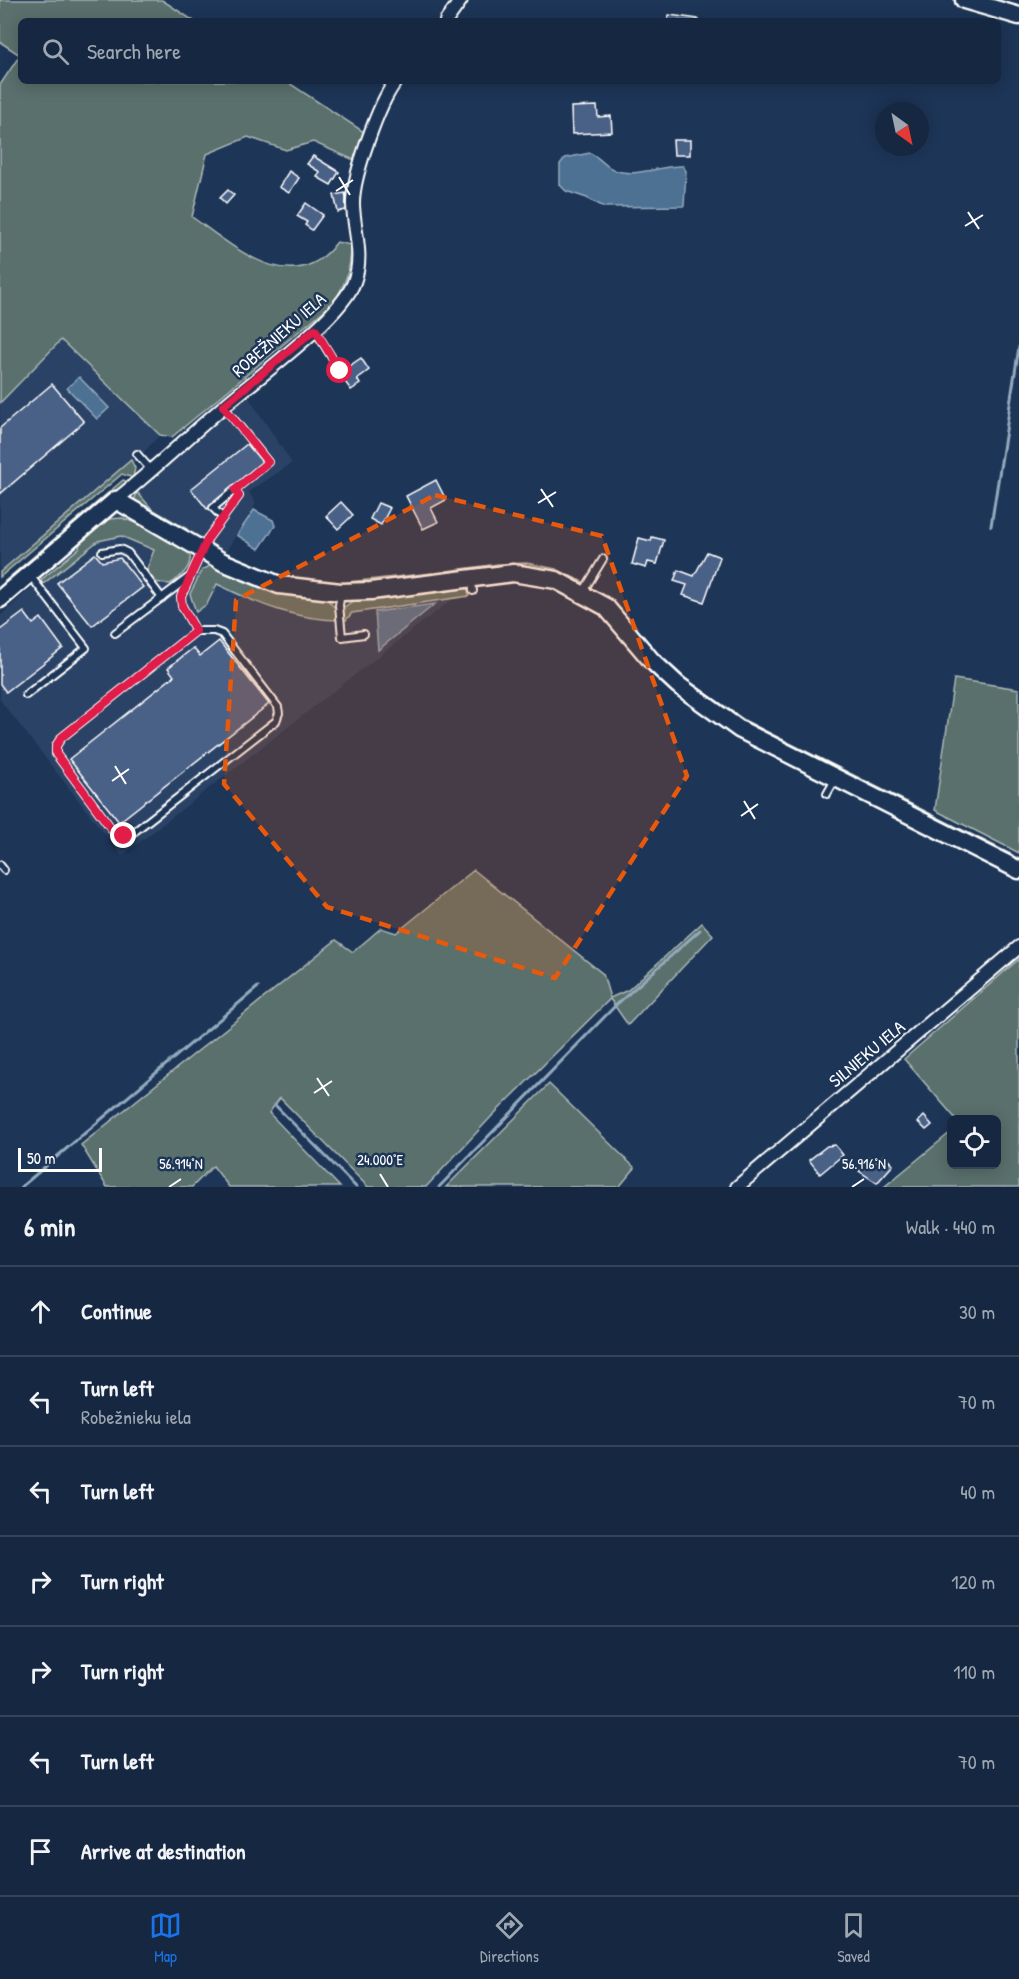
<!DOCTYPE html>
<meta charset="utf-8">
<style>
body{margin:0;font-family:"Patrick Hand",sans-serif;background:#23344c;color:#f1f3f6}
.controls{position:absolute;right:18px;bottom:18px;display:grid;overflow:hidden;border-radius:9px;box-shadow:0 3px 15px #0003}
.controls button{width:54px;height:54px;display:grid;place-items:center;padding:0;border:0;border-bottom:2px solid #35445a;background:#162841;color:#f1f3f6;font:30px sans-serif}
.compass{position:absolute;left:875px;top:102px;width:54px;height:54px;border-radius:50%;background:#162841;box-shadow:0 3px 15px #0003;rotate:147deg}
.scale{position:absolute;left:18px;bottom:15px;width:84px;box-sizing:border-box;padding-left:6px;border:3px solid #fff;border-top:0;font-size:16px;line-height:21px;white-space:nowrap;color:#fff;-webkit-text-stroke:4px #1d3557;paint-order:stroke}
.stop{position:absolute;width:18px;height:18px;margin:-14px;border:4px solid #e11d48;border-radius:50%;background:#fff}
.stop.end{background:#e11d48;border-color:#fff;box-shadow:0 2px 6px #0008}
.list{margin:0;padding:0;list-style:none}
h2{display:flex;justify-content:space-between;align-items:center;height:78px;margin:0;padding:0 24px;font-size:26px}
h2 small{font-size:20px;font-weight:400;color:#9ea6b1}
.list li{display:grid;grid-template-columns:39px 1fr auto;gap:18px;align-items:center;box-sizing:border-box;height:90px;padding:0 24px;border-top:2px solid #35445a}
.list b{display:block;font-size:22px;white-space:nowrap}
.list p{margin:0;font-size:20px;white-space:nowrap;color:#9ea6b1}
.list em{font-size:20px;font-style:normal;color:#9ea6b1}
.icon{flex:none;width:33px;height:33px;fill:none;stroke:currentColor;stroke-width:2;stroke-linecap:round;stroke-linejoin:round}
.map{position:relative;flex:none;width:1019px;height:1187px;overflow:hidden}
.search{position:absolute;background:#162841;box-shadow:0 3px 15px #0003;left:18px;right:18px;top:18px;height:66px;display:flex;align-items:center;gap:15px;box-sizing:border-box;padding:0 21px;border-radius:9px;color:#9ea6b1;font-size:22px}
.sheet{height:708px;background:#162841}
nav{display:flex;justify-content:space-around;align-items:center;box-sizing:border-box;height:84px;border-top:2px solid #35445a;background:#162841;font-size:16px;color:#9ea6b1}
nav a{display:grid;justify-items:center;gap:3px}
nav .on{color:#1a73e8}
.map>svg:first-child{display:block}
.built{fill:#2a4265}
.green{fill:#5a706c;stroke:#acb8b6;stroke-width:1.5}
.water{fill:#4d7193;stroke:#94aabe;stroke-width:1.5}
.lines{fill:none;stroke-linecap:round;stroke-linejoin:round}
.stream{stroke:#94aabe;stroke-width:3}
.building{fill:#4a6187;stroke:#fff;stroke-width:1.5}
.lane-casing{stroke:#fff;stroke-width:10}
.street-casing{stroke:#fff;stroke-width:16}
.secondary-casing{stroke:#fff;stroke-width:21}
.lane{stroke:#1d3557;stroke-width:6}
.street{stroke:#1d3557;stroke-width:12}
.secondary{stroke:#1d3557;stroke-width:16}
.route{stroke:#e11d48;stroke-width:8}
.marked{fill:#e8590c;fill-opacity:0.2;stroke:#e8590c;stroke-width:4.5;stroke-dasharray:12 8;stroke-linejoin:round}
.ticks{fill:none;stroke:#fff;stroke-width:2}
.labels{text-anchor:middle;stroke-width:5;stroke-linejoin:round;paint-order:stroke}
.street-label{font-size:18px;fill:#fff;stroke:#1d3557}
.ticks-label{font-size:15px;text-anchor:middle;fill:#fff;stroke:#1d3557;stroke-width:5;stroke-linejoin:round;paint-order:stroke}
</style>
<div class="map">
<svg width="1019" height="1187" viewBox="0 0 1019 1187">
<rect width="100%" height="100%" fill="#1d3557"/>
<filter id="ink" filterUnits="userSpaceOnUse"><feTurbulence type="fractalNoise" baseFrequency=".0167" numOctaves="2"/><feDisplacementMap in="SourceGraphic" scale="12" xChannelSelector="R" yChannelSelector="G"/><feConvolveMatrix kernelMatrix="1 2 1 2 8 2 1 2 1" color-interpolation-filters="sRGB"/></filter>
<g filter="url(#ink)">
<g class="built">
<polygon points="61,339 160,435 121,476 0,579 0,403"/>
<polygon points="247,395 292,463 249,492 256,504 218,564 257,584 456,586 451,600 122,856 0,700 0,616"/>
</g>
<g class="green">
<path d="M 0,0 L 162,0 L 194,21 L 21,21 L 21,81 L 286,81 L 364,132 L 354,160 L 313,142 L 286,150 L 248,137 L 207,154 L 192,217 C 234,247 294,301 337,242 L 351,245 C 351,268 346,284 333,303 L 172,437 L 160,435 L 61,340 L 0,403 L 0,85 L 20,55 L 0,42 Z"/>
<polygon points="131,460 135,468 133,478 122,474 0,577 0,572"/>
<polygon points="123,480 129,482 108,497 9,581 5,581"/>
<polygon points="137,492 152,509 187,529 184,534 134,501"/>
<path d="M 122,518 L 148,527 L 188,548 C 196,563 183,576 170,584 L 154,582 L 147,569 L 154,550 L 121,536 L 98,541 L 43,584 L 41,580 L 79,548 L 81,536 L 109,519 Z"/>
<polygon points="527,563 556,569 585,583 583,586 447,575 447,571 498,564"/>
<path d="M 212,565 L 271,591 L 328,600 L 334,607 L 346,606 L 355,599 L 464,587 L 468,589 L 469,596 L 352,613 L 346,620 C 299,621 259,605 217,584 L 207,604 L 196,612 L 190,594 L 202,570 Z"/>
<polygon points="432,573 433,577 348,587 348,582"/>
<polygon points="619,608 649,646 686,679 746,721 1013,855 1011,860 741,723 672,673 615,611"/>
<polygon points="954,679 1019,689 1019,853 935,810"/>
<polygon points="474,870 603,974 610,998 628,990 702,923 713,935 628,1025 610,999 491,1117 426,1187 368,1187 280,1098 269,1113 340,1187 229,1187 213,1166 192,1187 107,1187 81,1145 336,940 353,952 381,928 396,933"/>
<polygon points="1019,959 1019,1187 884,1187 951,1132 952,1164 996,1164 996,1120 956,1119 904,1059"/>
<polygon points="549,1084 635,1168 619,1187 446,1187"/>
</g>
<g class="water">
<path d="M 590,153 C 601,158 606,168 617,171 C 639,177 662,165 683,166 L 686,171 L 684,206 L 604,207 L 587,198 L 566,191 L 560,185 L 560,164 L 565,158 Z"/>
<polygon points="79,377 109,408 97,419 67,388"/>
<polygon points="254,510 273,520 275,526 259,549 237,535"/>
<polygon points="435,604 378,650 375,612"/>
</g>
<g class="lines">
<g class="stream">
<polyline points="991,526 1019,347"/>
<polyline points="275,1105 356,1187"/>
<polyline points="21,1187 258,987"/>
<polyline points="439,1187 616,1005 700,930"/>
</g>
</g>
<g class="building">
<polygon points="669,15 698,19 698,21 668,21"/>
<polygon points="597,106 598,117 611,116 612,132 572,134 571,107"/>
<polygon points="673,140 690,140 690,155 674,155"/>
<polygon points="313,156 339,172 331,185 317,177 320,172 307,164"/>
<polygon points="289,171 299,178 289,193 279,187"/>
<polygon points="228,190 234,195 226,204 220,198"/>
<polygon points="345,193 349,209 338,212 334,195"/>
<polygon points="306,203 323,215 312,230 305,225 307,222 297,216"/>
<polygon points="361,358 369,370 357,379 360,384 351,390 343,379 349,375 345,369"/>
<polygon points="52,384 84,422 0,494 0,428"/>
<polygon points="247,444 263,463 207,509 191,489"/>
<polygon points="436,480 446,500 431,508 438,522 423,529 406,496"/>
<polygon points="341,502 353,515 338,529 326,516"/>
<polygon points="378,503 390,508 381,525 370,519"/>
<polygon points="652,537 664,540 657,564 648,562 646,568 632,564 639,538 651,541"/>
<polygon points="707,552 720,557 704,602 683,595 687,585 674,581 678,570 694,576"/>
<polygon points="95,554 102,562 120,558 143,587 92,626 57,583"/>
<polygon points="24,612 33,624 41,618 63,648 6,692 0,684 0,630"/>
<polygon points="219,641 269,704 119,822 69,759 174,676 168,668 193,648 200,656"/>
<polygon points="924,1116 932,1125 926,1130 918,1122"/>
<polygon points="835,1145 843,1155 820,1174 809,1160 827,1146"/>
<polygon points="884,1155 893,1165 877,1183 859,1171 868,1157 875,1162"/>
</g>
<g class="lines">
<defs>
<g id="lane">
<polyline points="315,330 340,371"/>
<polyline points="137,454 151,470"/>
<polyline points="222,517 213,508 268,462 224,407"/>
<polyline points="102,552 120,549 128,553 162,598"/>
<polyline points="472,579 473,591"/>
<polyline points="583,592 603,559"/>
<polyline points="341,593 339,605 342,637 364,634"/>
<polyline points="196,631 61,738 56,746 56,754 114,832 130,835 276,721 279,713 278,707 222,634 214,631 196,631 182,606 181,597 208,538 239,496 235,491"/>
<polyline points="115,633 188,578"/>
<polyline points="26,695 86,648 29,574"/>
<polyline points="827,794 836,778"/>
<polyline points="0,865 4,870"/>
</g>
<g id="street">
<polyline points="446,21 461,0"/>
<path d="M 116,500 C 153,470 187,438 223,407 C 255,379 341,318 354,282 C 364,256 354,231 353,205 C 352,178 379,102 396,81"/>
<polyline points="737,1187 1019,947"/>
</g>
<g id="secondary">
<polyline points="964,0 1019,16"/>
<polyline points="0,599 116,500 223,562 279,585 341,592 371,591 513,573 556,580 606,607 651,660 678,685 739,729 1019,870"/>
</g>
</defs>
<use href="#lane" class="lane-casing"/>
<use href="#street" class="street-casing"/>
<use href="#secondary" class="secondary-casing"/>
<use href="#lane" class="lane"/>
<use href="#street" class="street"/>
<use href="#secondary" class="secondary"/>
</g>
</g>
<g class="lines" filter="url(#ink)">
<polyline class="route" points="124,836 114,832 56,754 56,746 61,738 196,631 182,606 181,597 208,538 239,496 235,490 268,462 223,406 315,329 340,371"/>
</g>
<path class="marked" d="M 435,495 L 602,536 L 687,776 L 555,978 L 327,907 L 224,784 L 236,600 Z"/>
<path class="ticks" d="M 339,177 L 350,195M 336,191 L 353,180M 968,212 L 979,229M 965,226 L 983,215M 541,489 L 553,507M 538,503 L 556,492M 115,766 L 126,784M 112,781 L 129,769M 744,801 L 755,819M 741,816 L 758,804M 317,1078 L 329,1096M 314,1093 L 332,1081M 380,1174 L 388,1187M 169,1187 L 181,1179M 852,1187 L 864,1179"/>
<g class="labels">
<g class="street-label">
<text transform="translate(279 335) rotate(-41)" y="6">ROBEŽNIEKU IELA</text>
<text transform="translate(867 1054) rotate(-40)" y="6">SILNIEKU IELA</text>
</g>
</g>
<g class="ticks-label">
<text x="380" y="1165">24.000°E</text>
<text x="181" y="1169">56.914°N</text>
<text x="864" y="1169">56.916°N</text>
</g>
</svg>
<div class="controls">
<button><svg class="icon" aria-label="locate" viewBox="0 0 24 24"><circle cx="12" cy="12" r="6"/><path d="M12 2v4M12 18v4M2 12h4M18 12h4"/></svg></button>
</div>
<svg class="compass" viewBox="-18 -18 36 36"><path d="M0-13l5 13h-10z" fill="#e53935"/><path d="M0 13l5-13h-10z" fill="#9ea6b1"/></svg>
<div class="scale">50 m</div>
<div class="stop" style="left:340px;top:371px"></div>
<div class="stop end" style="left:124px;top:836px"></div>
<div class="search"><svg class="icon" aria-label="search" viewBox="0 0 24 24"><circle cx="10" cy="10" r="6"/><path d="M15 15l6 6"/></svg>Search here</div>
</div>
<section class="sheet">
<h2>6 min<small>Walk · 440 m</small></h2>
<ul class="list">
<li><svg class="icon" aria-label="ahead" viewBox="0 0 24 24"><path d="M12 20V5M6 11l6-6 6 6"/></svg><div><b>Continue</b></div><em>30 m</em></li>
<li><svg class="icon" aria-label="left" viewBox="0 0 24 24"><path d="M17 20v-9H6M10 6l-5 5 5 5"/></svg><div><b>Turn left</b><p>Robežnieku iela</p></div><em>70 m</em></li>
<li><svg class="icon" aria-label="left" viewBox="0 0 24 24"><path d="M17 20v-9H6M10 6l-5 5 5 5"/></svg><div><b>Turn left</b></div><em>40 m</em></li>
<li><svg class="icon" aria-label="right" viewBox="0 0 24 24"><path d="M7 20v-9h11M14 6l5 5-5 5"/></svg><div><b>Turn right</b></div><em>120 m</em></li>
<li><svg class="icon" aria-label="right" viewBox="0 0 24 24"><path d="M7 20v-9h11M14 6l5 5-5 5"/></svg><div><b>Turn right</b></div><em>110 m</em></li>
<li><svg class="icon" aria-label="left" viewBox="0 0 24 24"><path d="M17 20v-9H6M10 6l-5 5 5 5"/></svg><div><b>Turn left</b></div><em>70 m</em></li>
<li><svg class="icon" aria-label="arrive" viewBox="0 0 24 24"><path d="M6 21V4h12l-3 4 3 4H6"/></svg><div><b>Arrive at destination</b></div></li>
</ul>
</section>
<nav>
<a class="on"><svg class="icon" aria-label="map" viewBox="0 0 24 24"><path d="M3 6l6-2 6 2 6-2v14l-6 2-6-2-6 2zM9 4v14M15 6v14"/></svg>Map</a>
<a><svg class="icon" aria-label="directions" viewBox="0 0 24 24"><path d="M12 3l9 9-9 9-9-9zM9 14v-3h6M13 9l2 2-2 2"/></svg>Directions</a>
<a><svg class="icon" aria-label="saved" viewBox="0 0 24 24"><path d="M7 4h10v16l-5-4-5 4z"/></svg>Saved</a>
</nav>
